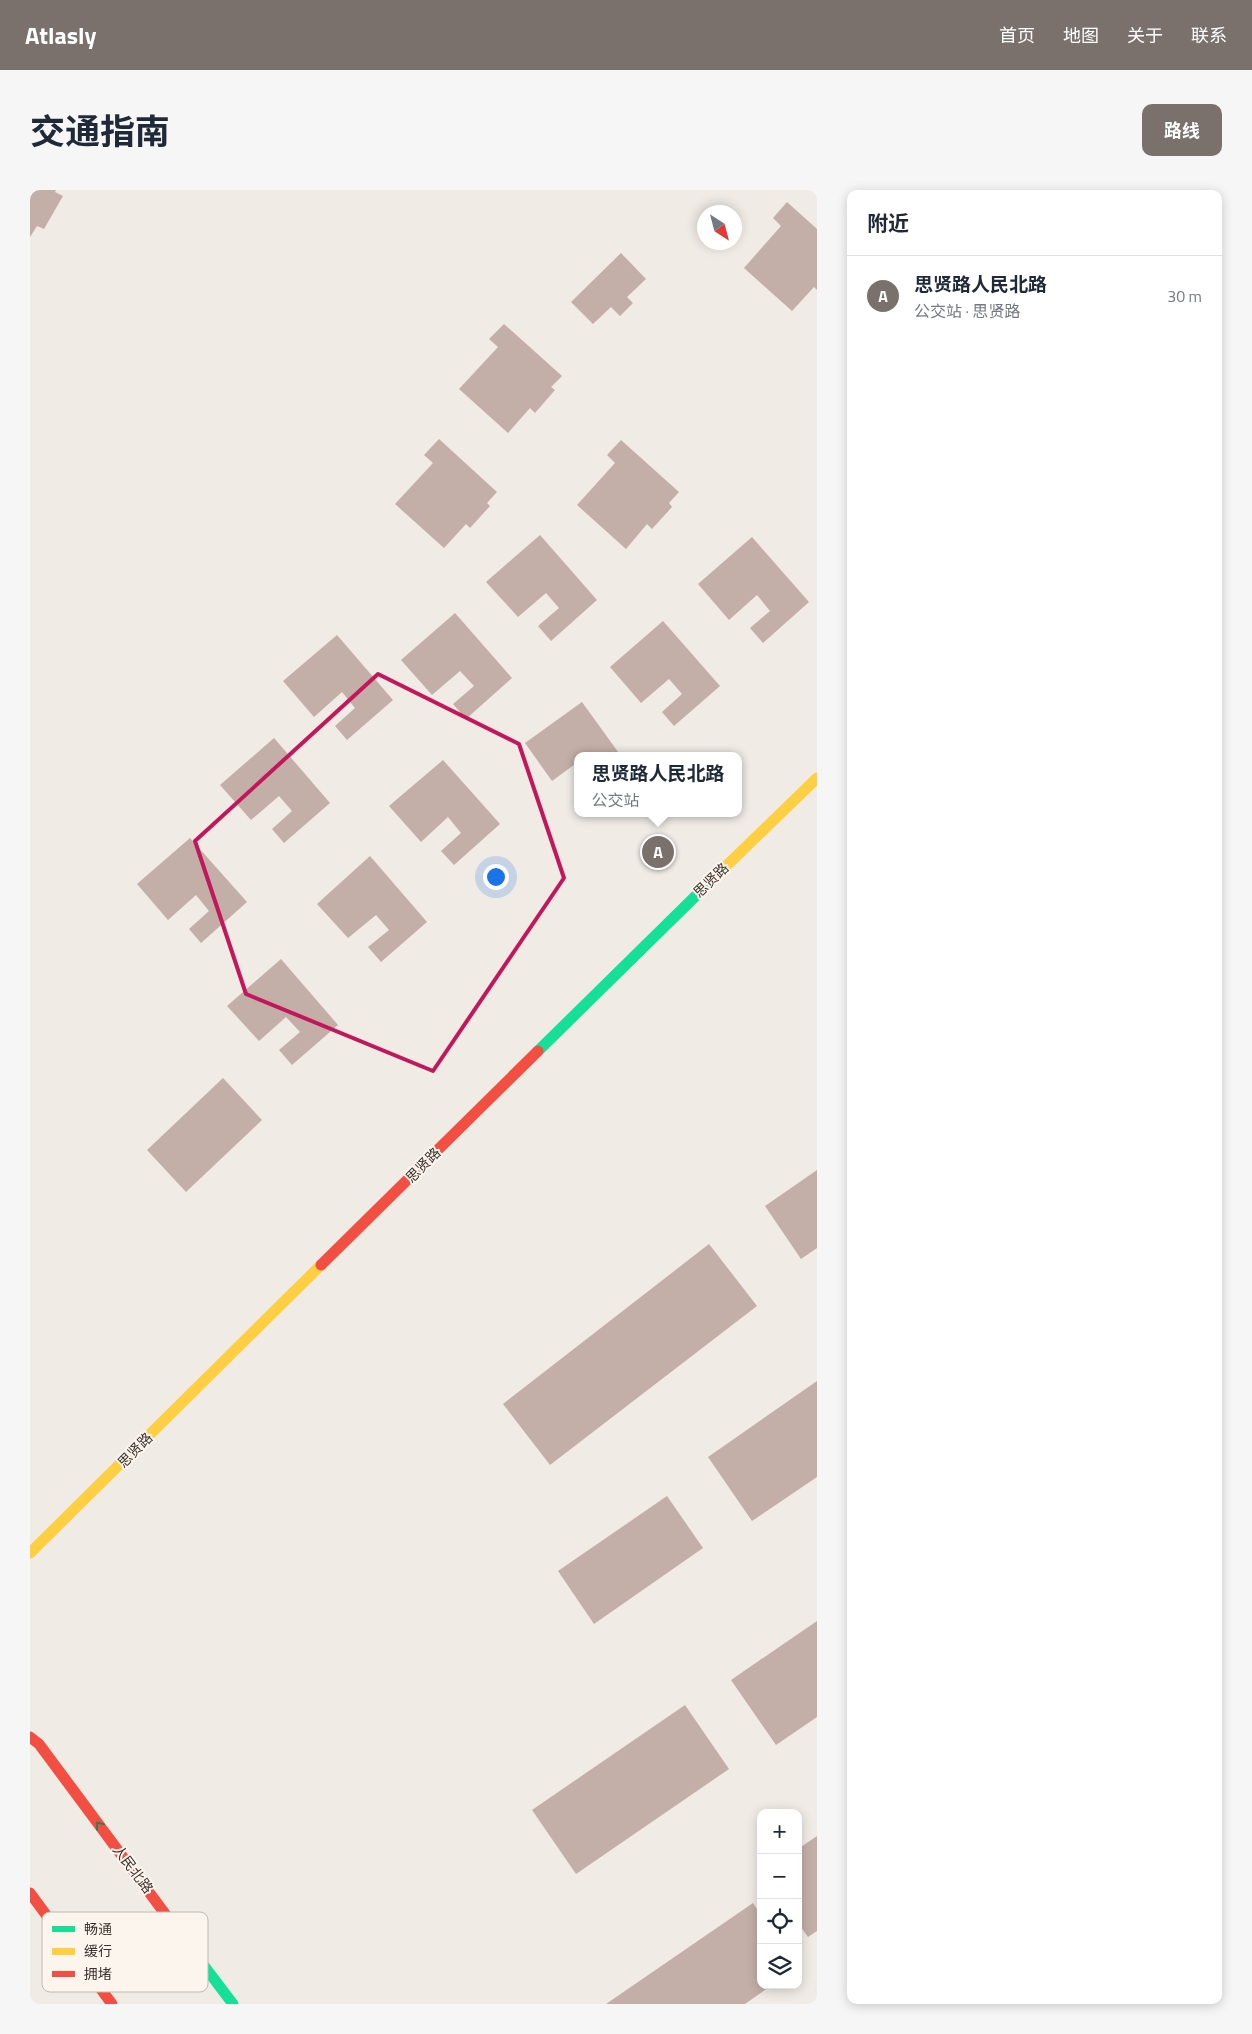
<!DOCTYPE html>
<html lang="zh">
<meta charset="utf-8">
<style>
body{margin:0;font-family:"Titillium Web","Noto Sans SC",sans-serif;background:#f6f6f7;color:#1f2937}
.controls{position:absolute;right:15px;bottom:15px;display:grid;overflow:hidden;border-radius:10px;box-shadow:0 2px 12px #0003}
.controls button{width:45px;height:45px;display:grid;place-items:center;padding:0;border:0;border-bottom:1px solid #e0e1e3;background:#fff;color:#1f2937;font:25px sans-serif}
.compass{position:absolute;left:667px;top:15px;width:45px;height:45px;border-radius:50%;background:#fff;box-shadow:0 2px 12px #0003;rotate:144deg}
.you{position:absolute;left:465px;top:686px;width:18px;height:18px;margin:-12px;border:4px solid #fff;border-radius:50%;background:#1a73e8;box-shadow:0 0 0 8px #1a73e833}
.badge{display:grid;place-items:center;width:32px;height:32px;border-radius:50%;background:#7a716c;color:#fff;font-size:16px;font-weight:700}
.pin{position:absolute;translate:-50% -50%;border:2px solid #fff;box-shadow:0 1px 5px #0006}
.popup{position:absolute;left:544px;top:562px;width:168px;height:65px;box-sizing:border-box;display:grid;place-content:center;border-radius:10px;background:#fff;filter:drop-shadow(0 1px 4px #0005);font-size:16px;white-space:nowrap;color:#747a83}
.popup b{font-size:19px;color:#1f2937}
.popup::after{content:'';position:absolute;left:50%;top:100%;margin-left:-10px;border:10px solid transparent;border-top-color:#fff}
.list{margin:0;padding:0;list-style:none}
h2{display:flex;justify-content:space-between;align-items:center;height:65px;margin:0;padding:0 20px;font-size:21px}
h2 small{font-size:16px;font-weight:400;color:#747a83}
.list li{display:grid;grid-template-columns:32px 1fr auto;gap:15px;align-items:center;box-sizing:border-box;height:80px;padding:0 20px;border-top:1px solid #e0e1e3}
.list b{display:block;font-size:19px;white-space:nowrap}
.list p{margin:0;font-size:16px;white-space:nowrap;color:#747a83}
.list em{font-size:16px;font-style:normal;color:#747a83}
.icon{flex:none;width:28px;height:28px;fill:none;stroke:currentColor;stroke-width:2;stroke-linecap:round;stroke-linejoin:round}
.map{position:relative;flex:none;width:787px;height:1814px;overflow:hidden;border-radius:10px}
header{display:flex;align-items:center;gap:30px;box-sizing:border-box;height:70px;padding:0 25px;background:#7a716c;color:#fff}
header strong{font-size:24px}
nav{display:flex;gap:28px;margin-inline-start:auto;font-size:18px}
.intro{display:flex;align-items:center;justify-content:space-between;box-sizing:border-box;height:120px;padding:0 30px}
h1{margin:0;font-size:35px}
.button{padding:12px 22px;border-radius:10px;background:#7a716c;color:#fff;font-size:18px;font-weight:700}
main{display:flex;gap:30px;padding:0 30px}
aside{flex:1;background:#fff;border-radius:10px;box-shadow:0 2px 12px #0003}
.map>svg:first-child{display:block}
.building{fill:#c3afa7}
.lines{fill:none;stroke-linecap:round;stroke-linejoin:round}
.fast{stroke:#16e098;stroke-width:11}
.slow{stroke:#ffcf43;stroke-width:11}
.jam{stroke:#f24e42;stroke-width:11}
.oneway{stroke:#2a7f5c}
.marked{fill:none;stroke:#c2185b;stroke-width:4;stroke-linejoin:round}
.labels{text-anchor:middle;stroke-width:4;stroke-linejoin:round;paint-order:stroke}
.street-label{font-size:14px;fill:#3b302b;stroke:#fbf5ee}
.key{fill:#fbf5ee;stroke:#c1bab4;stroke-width:1}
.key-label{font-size:14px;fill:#3b302b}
</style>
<header>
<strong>Atlasly</strong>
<nav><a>首页</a><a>地图</a><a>关于</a><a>联系</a></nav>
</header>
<div class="intro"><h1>交通指南</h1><a class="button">路线</a></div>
<main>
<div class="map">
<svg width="787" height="1814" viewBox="0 0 787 1814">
<rect width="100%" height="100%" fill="#f0ebe5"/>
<g class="building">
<polygon points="0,0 26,0 25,2 33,6 14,39 7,36 0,47"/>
<polygon points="757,12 787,39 787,100 784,97 762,121 714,78 751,36 743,28"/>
<polygon points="591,63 616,89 597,107 603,113 590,126 581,117 563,134 541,112"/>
<polygon points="474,134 532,186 521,197 525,200 505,223 500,218 478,243 429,199 468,157 459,149"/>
<polygon points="409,249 467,302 457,313 460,316 440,338 436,334 414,358 365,314 403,273 394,265"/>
<polygon points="591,250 649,302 639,313 642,317 622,339 617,334 596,359 547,315 585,273 577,265"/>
<polygon points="510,345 567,410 521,451 508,436 529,418 516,403 488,427 456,392"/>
<polygon points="722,347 779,412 733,453 720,438 740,421 727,405 699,430 668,394"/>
<polygon points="425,423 482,488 436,529 423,514 444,496 430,481 402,505 371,470"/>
<polygon points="633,431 690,496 644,536 632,522 652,504 639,489 611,513 580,477"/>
<polygon points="307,445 363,510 317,550 305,536 325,518 312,502 284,527 253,491"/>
<polygon points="552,512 591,566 548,566 548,572 522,591 495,553"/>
<polygon points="244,548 300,613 254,653 242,639 262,621 249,606 221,630 190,595"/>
<polygon points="413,570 470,634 424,675 411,661 431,643 418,627 391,652 359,616"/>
<polygon points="160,648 217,712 171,753 159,739 179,721 166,705 138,730 107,694"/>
<polygon points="340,666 397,732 351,772 338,757 359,740 346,725 318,748 287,714"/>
<polygon points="251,769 308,835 262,875 249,860 270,842 256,827 229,851 197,816"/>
<polygon points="193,888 232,930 156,1002 117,960"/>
<polygon points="787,980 787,1058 771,1069 735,1016"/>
<polygon points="679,1054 727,1116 520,1275 473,1214"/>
<polygon points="787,1191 787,1287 722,1331 678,1267"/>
<polygon points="637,1306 673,1358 564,1434 528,1381"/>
<polygon points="787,1431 787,1527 746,1555 701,1490"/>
<polygon points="655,1515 699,1579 546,1684 502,1620"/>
<polygon points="787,1646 787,1741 778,1747 768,1733 768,1659"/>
<polygon points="723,1713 731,1725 731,1795 742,1795 715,1814 576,1814"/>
</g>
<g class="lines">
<g class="fast">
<polyline points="508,861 688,684"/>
<polyline points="156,1752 203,1814"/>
</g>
<g class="slow">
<polyline points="688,684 787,588"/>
<polyline points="0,1363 291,1075"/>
</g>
<g class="jam">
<polyline points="291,1075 508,861"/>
<polyline points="0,1547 9,1554 156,1752"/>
<polyline points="0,1703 82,1814"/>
</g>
</g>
<defs><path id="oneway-chevron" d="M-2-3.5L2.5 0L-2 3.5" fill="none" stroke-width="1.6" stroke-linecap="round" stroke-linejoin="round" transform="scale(1.25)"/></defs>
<use class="oneway" href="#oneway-chevron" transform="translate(69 1635) rotate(-127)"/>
<path class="marked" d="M 348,484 L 489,554 L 534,688 L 403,881 L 216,804 L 165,651 Z"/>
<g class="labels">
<g class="street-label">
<text transform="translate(681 690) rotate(-44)" y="5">思贤路</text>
<text transform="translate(393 975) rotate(-45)" y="5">思贤路</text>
<text transform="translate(105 1260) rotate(-45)" y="5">思贤路</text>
<text transform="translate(103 1679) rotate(53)" y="5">人民北路</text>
</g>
</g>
<rect x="12" y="1722" width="166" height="80" rx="8" class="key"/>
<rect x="22" y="1736" width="23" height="6" fill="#16e098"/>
<rect x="22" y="1758" width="23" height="7" fill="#ffcf43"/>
<rect x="22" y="1781" width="23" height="6" fill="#f24e42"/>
<g class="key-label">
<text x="54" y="1744">畅通</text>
<text x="54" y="1766">缓行</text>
<text x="54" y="1789">拥堵</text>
</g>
</svg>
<div class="controls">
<button>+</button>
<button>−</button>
<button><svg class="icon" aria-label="locate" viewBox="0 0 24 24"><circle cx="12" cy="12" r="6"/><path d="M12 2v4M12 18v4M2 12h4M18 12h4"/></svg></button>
<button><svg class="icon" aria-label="layers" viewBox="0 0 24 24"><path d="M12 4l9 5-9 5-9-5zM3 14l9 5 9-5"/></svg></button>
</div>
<svg class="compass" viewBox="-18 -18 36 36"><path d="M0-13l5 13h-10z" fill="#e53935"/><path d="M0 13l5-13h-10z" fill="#747a83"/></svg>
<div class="you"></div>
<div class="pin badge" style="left:628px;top:662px">A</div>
<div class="popup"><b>思贤路人民北路</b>公交站</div>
</div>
<aside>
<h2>附近<small></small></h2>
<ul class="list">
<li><span class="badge">A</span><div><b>思贤路人民北路</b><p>公交站 · 思贤路</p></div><em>30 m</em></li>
</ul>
</aside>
</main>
